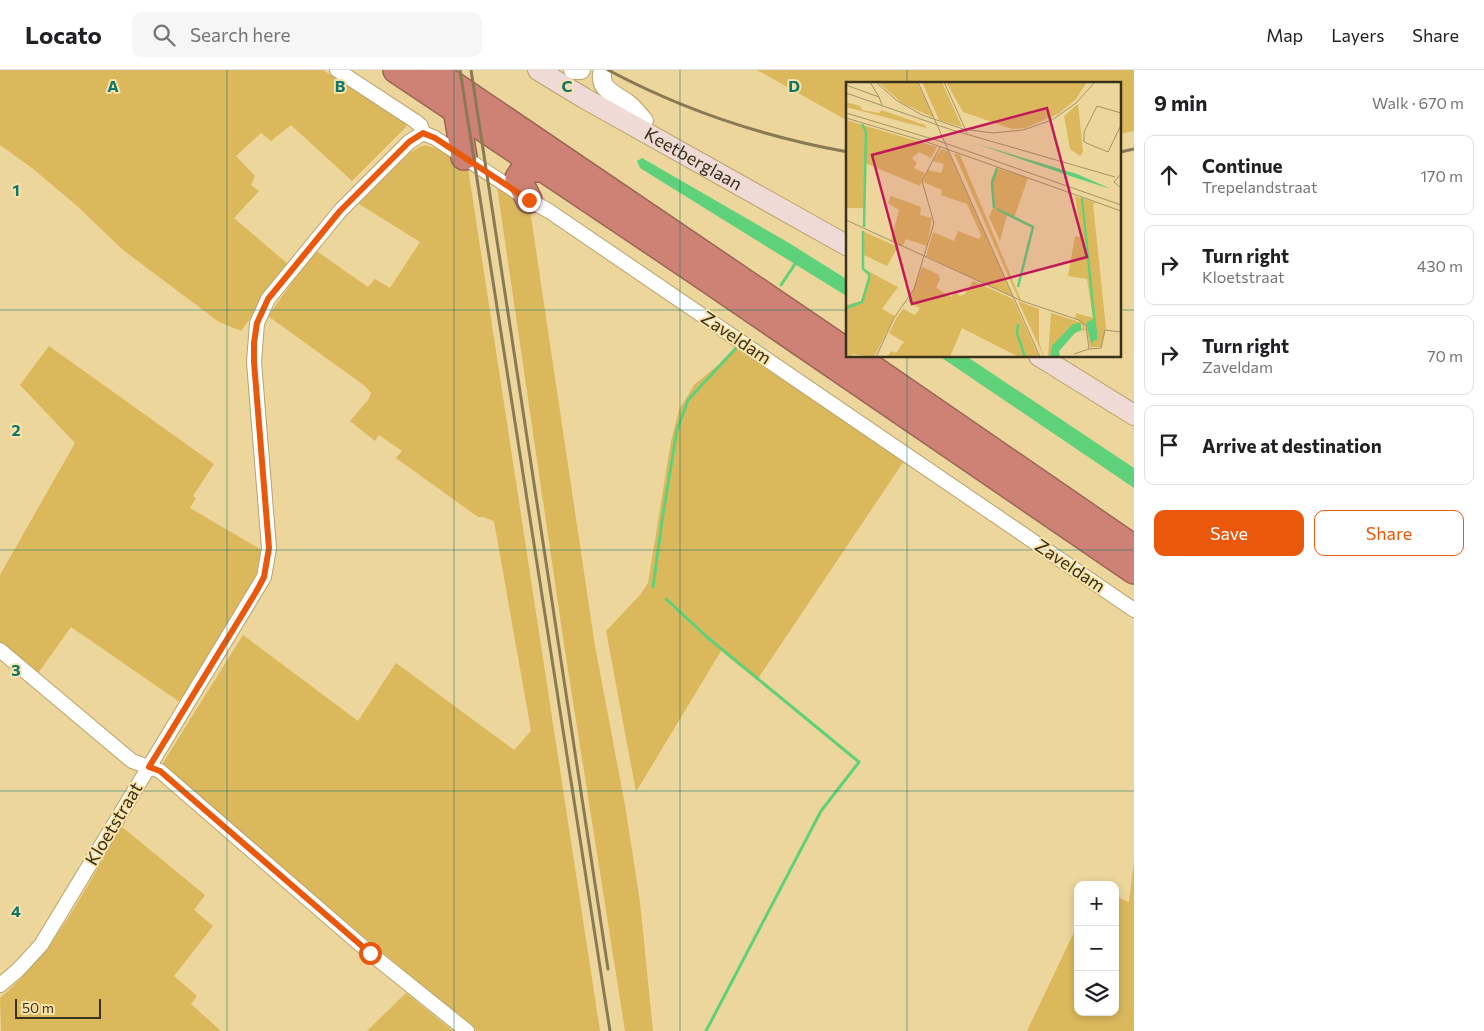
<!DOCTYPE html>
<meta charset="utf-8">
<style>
body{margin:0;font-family:Commissioner,sans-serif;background:#f6f6f6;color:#202124}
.controls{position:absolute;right:15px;bottom:15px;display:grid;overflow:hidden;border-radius:10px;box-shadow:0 2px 8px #0003}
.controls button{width:45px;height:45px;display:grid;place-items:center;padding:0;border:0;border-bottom:1px solid #e0e0e0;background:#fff;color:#202124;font:25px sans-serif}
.scale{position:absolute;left:15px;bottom:12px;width:86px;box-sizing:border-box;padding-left:5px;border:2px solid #3a311a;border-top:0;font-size:14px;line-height:18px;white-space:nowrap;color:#3a311a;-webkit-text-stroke:4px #fae3a9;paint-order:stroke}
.stop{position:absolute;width:15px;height:15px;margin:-11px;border:4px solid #ea580c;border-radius:50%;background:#fff}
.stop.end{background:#ea580c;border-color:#fff;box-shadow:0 1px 5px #0008}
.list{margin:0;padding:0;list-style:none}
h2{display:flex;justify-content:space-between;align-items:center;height:65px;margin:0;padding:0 20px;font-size:21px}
h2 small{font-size:16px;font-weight:400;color:#757577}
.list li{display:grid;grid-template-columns:32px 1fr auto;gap:15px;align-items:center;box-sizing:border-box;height:80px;margin:0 10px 10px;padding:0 10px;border:1px solid #e0e0e0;border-radius:10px}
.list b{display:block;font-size:19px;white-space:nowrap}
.list p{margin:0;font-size:16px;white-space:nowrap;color:#757577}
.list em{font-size:16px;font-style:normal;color:#757577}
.actions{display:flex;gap:10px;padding:15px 20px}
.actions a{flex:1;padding:11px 0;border:1px solid #ea580c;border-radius:10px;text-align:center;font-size:18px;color:#ea580c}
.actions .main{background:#ea580c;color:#fff}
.icon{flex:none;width:28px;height:28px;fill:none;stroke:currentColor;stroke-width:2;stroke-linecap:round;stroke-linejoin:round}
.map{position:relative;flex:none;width:1134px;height:961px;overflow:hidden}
header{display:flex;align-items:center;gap:30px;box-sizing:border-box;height:70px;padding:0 25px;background:#fff;border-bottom:1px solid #e0e0e0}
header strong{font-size:24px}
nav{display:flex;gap:28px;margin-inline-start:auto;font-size:18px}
.search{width:350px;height:45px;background:#f6f6f6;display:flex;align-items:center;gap:12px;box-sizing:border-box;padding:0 18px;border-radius:10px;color:#757577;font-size:19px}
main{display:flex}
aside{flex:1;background:#fff}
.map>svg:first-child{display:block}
.green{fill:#dbb85c}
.water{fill:#5ed17a}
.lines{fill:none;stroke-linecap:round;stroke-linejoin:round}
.stream{stroke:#5ed17a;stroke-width:3}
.minor-casing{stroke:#b9a36b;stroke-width:16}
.tertiary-casing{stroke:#b9a36b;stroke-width:20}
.secondary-casing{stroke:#b9a36b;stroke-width:22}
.motorway-casing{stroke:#9a6656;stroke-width:28}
.minor{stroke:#fff;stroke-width:14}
.tertiary{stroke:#fff;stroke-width:18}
.secondary{stroke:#f0dad6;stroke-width:20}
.motorway{stroke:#ce8276;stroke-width:25}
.rail{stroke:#897a54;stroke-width:3}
.route{stroke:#ea580c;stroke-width:6}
.grid{fill:none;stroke:#0f766e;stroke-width:1;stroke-opacity:0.55}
.labels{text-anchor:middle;stroke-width:4;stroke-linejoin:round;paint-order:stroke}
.street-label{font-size:18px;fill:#3a311a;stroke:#fae3a9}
.inset-river{fill:none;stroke:#5ed17a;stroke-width:2.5}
.inset-road{fill:none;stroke:#a59468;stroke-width:1}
.view{fill:#c2185b;fill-opacity:0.15;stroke:#c2185b;stroke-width:2.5}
.inset-edge{fill:none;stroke:#3a311a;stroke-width:2.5}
.grid-label{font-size:16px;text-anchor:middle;font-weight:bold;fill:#0f766e;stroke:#fae3a9;stroke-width:4;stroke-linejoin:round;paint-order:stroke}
</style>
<header>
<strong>Locato</strong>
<div class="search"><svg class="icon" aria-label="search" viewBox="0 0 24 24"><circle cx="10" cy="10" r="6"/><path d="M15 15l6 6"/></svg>Search here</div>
<nav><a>Map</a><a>Layers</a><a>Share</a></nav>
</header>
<main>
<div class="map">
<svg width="1134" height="961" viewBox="0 0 1134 961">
<rect width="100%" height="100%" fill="#edd69c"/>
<g class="green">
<polygon points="0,0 323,0 405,52 406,57 352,111 291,55 271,71 261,63 236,86 255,106 251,115 259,121 234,148 289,195 241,261 219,252 123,180 76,135 32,98 0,75"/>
<polygon points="757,0 1134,0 1134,61 1120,64 1120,14 848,14 848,51"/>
<path d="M 425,75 L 435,78 L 468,98 L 600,961 L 477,961 L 268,787 L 161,696 L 243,565 L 358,651 L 396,593 L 514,680 L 531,661 L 494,451 L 483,447 L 478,447 L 396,388 L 402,381 L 379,365 L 375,371 L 350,351 L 368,330 L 371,323 L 365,316 L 268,246 L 315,180 L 368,217 L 375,209 L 390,218 L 420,172 L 359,134 C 375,117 404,81 425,75 Z"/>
<polygon points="497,117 530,140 595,576 625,735 640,832 653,961 625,961 565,581"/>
<polygon points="49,276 214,394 193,426 196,428 190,438 260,479 262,491 261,499 184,635 71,557 36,606 0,574 0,505 75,373 20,315"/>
<polygon points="737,279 904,391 757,610 721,581 636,722 606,561 640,525 648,513 671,371 679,340 694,315"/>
<path d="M 121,756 L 205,825 L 194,840 L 213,856 L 174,906 L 197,926 L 191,934 L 221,961 L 1,961 L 0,928 C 54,882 87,818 121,756 Z"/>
<polygon points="1134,790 1134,961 1027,961 1078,854 1078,942 1115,942 1115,826 1129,832"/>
<polygon points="406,923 453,961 367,961"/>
</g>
<g class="water">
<polygon points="642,88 789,173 848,210 848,227 640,98 637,91"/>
<polygon points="939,286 966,286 1134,398 1134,418"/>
</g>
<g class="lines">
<g class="stream">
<polyline points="781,215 797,191"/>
<polyline points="653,517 663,444 677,360 688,330 737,277"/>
<polyline points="666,529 707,567 859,692 821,741 706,961"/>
</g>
<defs>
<g id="minor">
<polyline points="337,0 415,51 421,56 423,63 435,68 529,130 549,141 1134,540"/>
<polyline points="0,580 132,691 160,701 370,883 467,961"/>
<polyline points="0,915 18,900 41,875 264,507 269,478 254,292 257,253 268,229 340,141 409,72 423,63"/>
</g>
<g id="tertiary">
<polyline points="573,0 581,0"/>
<path d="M 603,0 C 597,19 615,24 627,33 C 634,38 639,45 644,51"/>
</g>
<g id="secondary">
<path id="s1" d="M 538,0 L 584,28 L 848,176"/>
<polyline points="1039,286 1134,345"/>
</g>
<g id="motorway">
<polyline points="396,0 700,204 1134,501"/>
<polyline points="432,0 848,282"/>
<polyline points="456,39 464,87"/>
<polyline points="529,130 518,108 524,99 545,99"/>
<polyline points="855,286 1134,478"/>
</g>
</defs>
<use href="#minor" class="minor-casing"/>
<use href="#tertiary" class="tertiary-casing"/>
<use href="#secondary" class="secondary-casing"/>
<use href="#motorway" class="motorway-casing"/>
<use href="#minor" class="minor"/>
<use href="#tertiary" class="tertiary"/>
<use href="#secondary" class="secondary"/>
<use href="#motorway" class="motorway"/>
<g class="rail">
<polyline points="460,0 610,961"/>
<polyline points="471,0 608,899"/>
<path d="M 608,0 C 683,40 764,67 848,82"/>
<polyline points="1120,82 1134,79"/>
</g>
</g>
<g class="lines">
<polyline class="route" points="370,883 160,701 149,697 256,522 264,507 269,478 254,292 254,273 257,253 268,229 340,141 409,72 423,63 435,68 529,130"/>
</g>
<path class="grid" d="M 227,0 L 227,961M 454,0 L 454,961M 680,0 L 680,961M 907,0 L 907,14M 0,240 L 848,240M 1120,240 L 1134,240M 907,286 L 907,961M 0,480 L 1134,480M 0,721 L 1134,721"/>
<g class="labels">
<g class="street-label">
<text dy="6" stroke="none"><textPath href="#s1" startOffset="179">Keetberglaan</textPath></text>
<text transform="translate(736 268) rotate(34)" y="6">Zaveldam</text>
<text transform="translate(1070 496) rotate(34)" y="6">Zaveldam</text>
<text transform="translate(114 754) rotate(-59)" y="6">Kloetstraat</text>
</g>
</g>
<g transform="translate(846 12)">
<rect width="275" height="275" fill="#edd69c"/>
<path d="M 32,0 L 71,0 L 88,36 L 56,21 ZM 76,0 L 96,0 L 116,45 L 93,38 ZM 100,0 L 241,0 L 230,17 L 212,32 L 179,46 L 166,47 L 117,30 ZM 0,20 L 14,24 L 16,28 L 34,31 L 35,28 L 79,43 L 80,46 L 0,25 ZM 232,22 L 237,70 L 234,74 L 224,67 L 218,34 ZM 0,38 L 91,65 L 85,76 L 73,70 L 66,76 L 71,81 L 68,86 L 79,91 L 74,104 L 19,81 L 18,126 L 0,126 ZM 95,67 L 102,69 L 167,215 L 80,174 L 87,150 L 108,159 L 112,149 L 133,157 L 135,153 L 121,122 L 95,113 L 96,108 L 77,100 L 82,88 L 95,91 L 98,82 L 87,79 ZM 108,71 L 114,73 L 175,218 L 172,216 ZM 151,86 L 182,96 L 168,136 L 161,133 L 154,159 L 143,135 L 147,126 L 145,98 ZM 45,114 L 75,125 L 74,133 L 86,136 L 81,164 L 60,157 L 56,165 L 45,159 L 53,128 L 42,121 ZM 229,114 L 250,121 L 247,122 L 260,246 L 255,265 L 244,265 L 240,244 L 229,236 L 230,231 L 247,236 L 241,197 L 222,194 L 229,154 L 235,155 ZM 16,149 L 52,165 L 41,184 L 16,172 L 18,187 L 52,205 L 36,227 L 49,234 L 28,275 L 6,272 L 5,275 L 0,272 L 0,223 L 15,219 L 23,193 L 17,188 ZM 76,185 L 92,192 L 94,197 L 90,206 L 105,215 L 109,210 L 114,214 L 119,212 L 127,199 L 167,217 L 193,275 L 173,275 L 116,246 L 104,275 L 41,275 L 45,269 L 50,271 L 58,260 L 43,251 L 51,235 L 57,227 L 69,233 L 74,226 L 62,220 ZM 172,219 L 193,227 L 193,260 L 198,275 ZM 205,231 L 237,241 L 240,249 L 236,248 L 237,243 L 202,275 Z" fill="#dbb85c"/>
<path d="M 128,61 L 231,92 L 265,107 L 233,97 ZM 235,116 L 237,116 L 251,250 L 251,258 L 247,259 L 246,264 L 240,241 L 247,237 ZM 234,241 L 236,248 L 229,251 L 213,269 L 214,275 L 204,275 L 206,264 L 227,242 Z" fill="#5ed17a"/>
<path class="inset-river" d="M 16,42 L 20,50 L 18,145M 148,126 L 146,101 L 151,86M 151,127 L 187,145 L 172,205M 0,226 L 16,220 L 23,197 L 23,192 L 17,187 L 17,149M 172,242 L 171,251 L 179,275"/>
<path class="inset-road" d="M 24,0 L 33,15M 30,0 L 50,18 L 76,33 L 117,47 L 147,51 L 177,48 L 206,38 L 230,21 L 249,0M 72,0 L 194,275M 98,0 L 121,51M 0,3 L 33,15 L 36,23M 0,11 L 106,48 L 269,95M 0,31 L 90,58 L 275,123M 275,31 L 251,24 L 238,50 L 238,60 L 262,70 L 275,43M 0,36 L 81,60 L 275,129M 275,92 L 268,100 L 275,106M 0,138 L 176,219 L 233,238 L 240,244 L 243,267 L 255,266 L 259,248 L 275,250M 228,272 L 243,267M 30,275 L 48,236 L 68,207 L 88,141 L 76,99 L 94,65"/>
<path class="view" d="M 201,26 L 241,175 L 66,222 L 26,73 Z"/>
<rect width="275" height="275" class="inset-edge"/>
</g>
<g class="grid-label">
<text x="113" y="22">A</text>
<text x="340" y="22">B</text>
<text x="567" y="22">C</text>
<text x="794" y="22">D</text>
<text x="16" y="126">1</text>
<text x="16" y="366">2</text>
<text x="16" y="606">3</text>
<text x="16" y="847">4</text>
</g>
</svg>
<div class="controls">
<button>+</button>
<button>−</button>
<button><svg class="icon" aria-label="layers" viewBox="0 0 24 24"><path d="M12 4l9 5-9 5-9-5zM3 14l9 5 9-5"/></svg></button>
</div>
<div class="scale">50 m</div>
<div class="stop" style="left:370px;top:883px"></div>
<div class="stop end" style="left:529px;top:130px"></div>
</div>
<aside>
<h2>9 min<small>Walk · 670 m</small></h2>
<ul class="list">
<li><svg class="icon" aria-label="ahead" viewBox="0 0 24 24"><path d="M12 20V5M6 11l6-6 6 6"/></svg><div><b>Continue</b><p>Trepelandstraat</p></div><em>170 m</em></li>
<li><svg class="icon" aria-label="right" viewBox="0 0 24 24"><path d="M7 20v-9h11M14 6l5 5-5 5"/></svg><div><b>Turn right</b><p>Kloetstraat</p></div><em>430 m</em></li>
<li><svg class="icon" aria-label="right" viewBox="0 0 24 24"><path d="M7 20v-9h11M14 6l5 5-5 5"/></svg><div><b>Turn right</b><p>Zaveldam</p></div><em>70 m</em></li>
<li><svg class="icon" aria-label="arrive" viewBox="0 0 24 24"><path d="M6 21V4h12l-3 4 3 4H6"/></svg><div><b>Arrive at destination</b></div></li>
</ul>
<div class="actions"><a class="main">Save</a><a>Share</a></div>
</aside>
</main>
